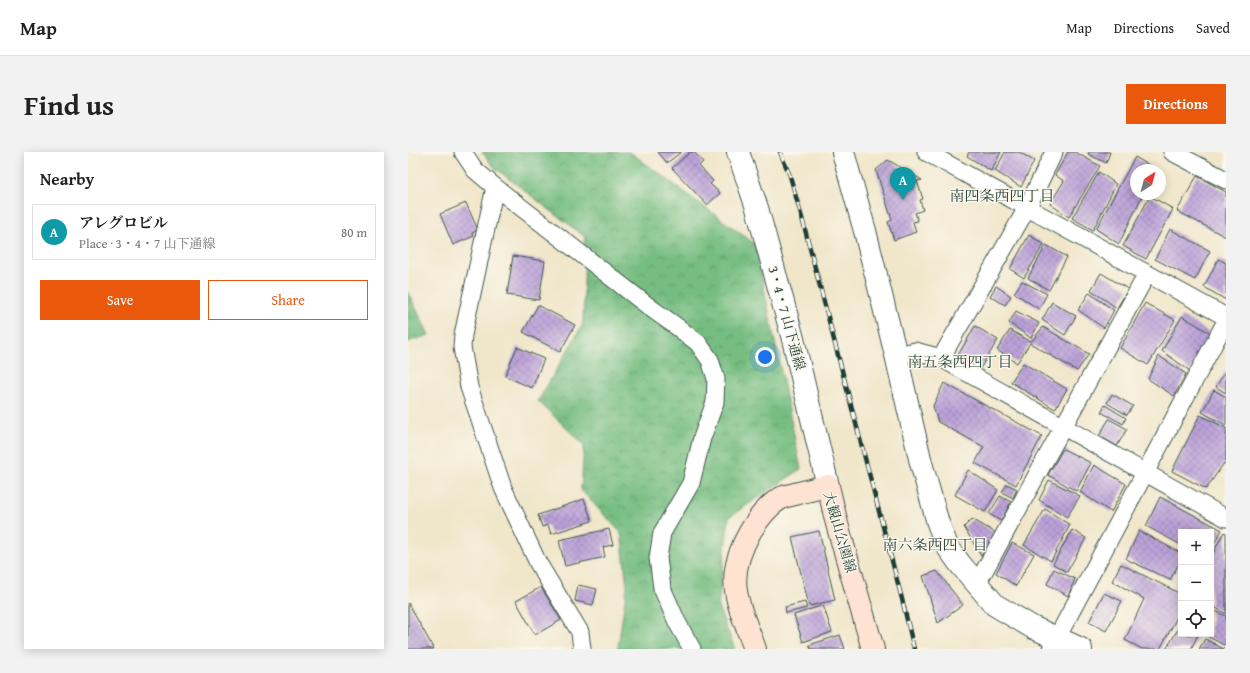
<!DOCTYPE html>
<meta charset="utf-8">
<style>
body{margin:0;font-family:"Gentium Book Plus","Noto Serif JP",serif;background:#f2f2f2;color:#222}
.controls{position:absolute;right:12px;bottom:12px;display:grid;overflow:hidden;border-radius:0px;box-shadow:0 2px 10px #0003}
.controls button{width:36px;height:36px;display:grid;place-items:center;padding:0;border:0;border-bottom:1px solid #e0e0e0;background:#fff;color:#222;font:20px sans-serif}
.compass{position:absolute;left:722px;top:12px;width:36px;height:36px;border-radius:50%;background:#fff;box-shadow:0 2px 10px #0003;rotate:36deg}
.you{position:absolute;left:357px;top:205px;width:14px;height:14px;margin:-10px;border:3px solid #fff;border-radius:50%;background:#1a73e8;box-shadow:0 0 0 6px #1a73e833}
.badge{display:grid;place-items:center;width:26px;height:26px;border-radius:50%;background:#ea580c;color:#fff;font-size:13px;font-weight:700}
.pin{position:absolute;translate:-50% -33px;filter:drop-shadow(0 1px 2px #0008)}
.pin::after{content:'';position:absolute;top:21px;width:14px;height:12px;background:inherit;clip-path:polygon(0 0,100% 0,50% 100%)}
.list{margin:0;padding:0;list-style:none}
h2{display:flex;justify-content:space-between;align-items:center;height:52px;margin:0;padding:0 16px;font-size:17px}
h2 small{font-size:13px;font-weight:400;color:#767676}
.list li{display:grid;grid-template-columns:26px 1fr auto;gap:12px;align-items:center;box-sizing:border-box;height:56px;margin:0 8px 8px;padding:0 8px;border:1px solid #e0e0e0;border-radius:0px}
.list b{display:block;font-size:15px;white-space:nowrap}
.list p{margin:0;font-size:13px;white-space:nowrap;color:#767676}
.list em{font-size:13px;font-style:normal;color:#767676}
.actions{display:flex;gap:8px;padding:12px 16px}
.actions a{flex:1;padding:9px 0;border:1px solid #ea580c;border-radius:0px;text-align:center;font-size:14px;color:#ea580c}
.actions .main{background:#ea580c;color:#fff}
.icon{flex:none;width:22px;height:22px;fill:none;stroke:currentColor;stroke-width:2;stroke-linecap:round;stroke-linejoin:round}
.map{position:relative;flex:none;width:818px;height:497px;overflow:hidden;border-radius:0px}
header{display:flex;align-items:center;gap:24px;box-sizing:border-box;height:56px;padding:0 20px;background:#fff;border-bottom:1px solid #e0e0e0}
header strong{font-size:19px}
nav{display:flex;gap:22px;margin-inline-start:auto;font-size:14px}
.intro{display:flex;align-items:center;justify-content:space-between;box-sizing:border-box;height:96px;padding:0 24px}
h1{margin:0;font-size:28px}
.button{padding:10px 18px;border-radius:0px;background:#ea580c;color:#fff;font-size:14px;font-weight:700}
main{display:flex;gap:24px;padding:0 24px}
aside{flex:1;background:#fff;border-radius:0px;box-shadow:0 2px 10px #0003}
.map>svg:first-child{display:block}
.forest{fill:url(#forest-crowns);stroke:#4a7d5a}
.building{fill:url(#building-cross-hatch)}
.lines{fill:none;stroke-linecap:round;stroke-linejoin:round}
.minor-casing{stroke:#3e564a;stroke-width:19}
.tertiary-casing{stroke:#3e564a;stroke-width:24}
.secondary-casing{stroke:#3e564a;stroke-width:24}
.minor{stroke:#fff;stroke-width:17}
.tertiary{stroke:#fff;stroke-width:22}
.secondary{stroke:#fee3d2;stroke-width:22}
.rail-casing{stroke:#1f3d34;stroke-width:4.5}
.rail{stroke:#fbf7ec;stroke-width:3;stroke-dasharray:9;stroke-linecap:butt}
.labels{text-anchor:middle;stroke-width:3;stroke-linejoin:round;paint-order:stroke}
.street-label{font-size:14px;fill:#1f3d34;stroke:#fbf7ec}
.neighbourhood-label{font-size:15px;fill:#1f3d34;stroke:#fbf7ec}
</style>
<header>
<strong>Map</strong>
<nav><a>Map</a><a>Directions</a><a>Saved</a></nav>
</header>
<div class="intro"><h1>Find us</h1><a class="button">Directions</a></div>
<main>
<aside>
<h2>Nearby<small></small></h2>
<ul class="list">
<li><span class="badge" style="background:#0f9aa8">A</span><div><b>アレグロビル</b><p>Place · 3・4・7 山下通線</p></div><em>80 m</em></li>
</ul>
<div class="actions"><a class="main">Save</a><a>Share</a></div>
</aside>
<div class="map">
<svg width="818" height="497" viewBox="0 0 818 497">
<defs>
<pattern id="forest-crowns" width="20" height="18" patternUnits="userSpaceOnUse"><rect width="20" height="18" fill="#76bd81"/><path d="M2 6a3 3 0 1 1 6 0M12 15a3 3 0 1 1 6 0" fill="none" stroke="#609b6a"/></pattern>
<pattern id="building-cross-hatch" width="8" height="8" patternUnits="userSpaceOnUse"><rect width="8" height="8" fill="#bca2d9"/><path d="M0 0l8 8M0 8l8-8" fill="none" stroke="#9885b1"/></pattern>
</defs>
<rect width="100%" height="100%" fill="#fbf7ec"/>
<filter id="ink" filterUnits="userSpaceOnUse"><feTurbulence type="fractalNoise" baseFrequency=".025" numOctaves="2"/><feDisplacementMap in="SourceGraphic" scale="8" xChannelSelector="R" yChannelSelector="G"/><feConvolveMatrix kernelMatrix="1 2 1 2 8 2 1 2 1" color-interpolation-filters="sRGB"/></filter>
<filter id="wash" filterUnits="userSpaceOnUse"><feTurbulence type="fractalNoise" baseFrequency=".012" numOctaves="4" result="noise"/><feDisplacementMap in="SourceGraphic" scale="16" xChannelSelector="R" yChannelSelector="G"/><feGaussianBlur stdDeviation="0.9" result="paint"/><feColorMatrix in="noise" values="0 0 0 0 0 0 0 0 0 0 0 0 0 0 0 0 0 1.4 0 .05"/><feComposite in="paint" operator="in"/></filter>
<g filter="url(#wash)">
<rect width="100%" height="100%" fill="#f0e6ca"/>
<g class="forest">
<polygon points="74,0 222,0 347,92 393,317 321,365 310,455 327,497 208,497 210,495 219,434 213,381 173,338 176,293 130,249 175,172 177,85 86,15"/>
<polygon points="0,140 21,183 0,190"/>
</g>
<g id="blocks">
<g class="building">
<polygon points="250,0 273,0 259,11"/>
<polygon points="282,0 286,0 295,10 291,14 305,29 302,32 312,41 299,53 264,16"/>
<polygon points="561,0 593,0 583,19 559,4"/>
<polygon points="597,0 611,0 626,9 613,35 587,19"/>
<polygon points="660,0 667,0 692,14 661,65 642,52 656,29 647,23"/>
<polygon points="681,0 702,0 698,11 680,2"/>
<polygon points="727,5 749,18 728,18 728,42 735,42 711,92 688,77"/>
<polygon points="480,8 514,28 509,29 515,47 512,48 515,58 507,61 510,69 505,70 508,80 486,88 480,70 484,68 468,18"/>
<polygon points="691,20 708,32 685,78 664,66"/>
<polygon points="789,24 818,40 818,85 769,59"/>
<polygon points="742,44 765,57 738,107 715,94"/>
<polygon points="58,51 70,78 64,81 66,84 45,93 32,62"/>
<polygon points="762,77 802,99 787,128 747,107"/>
<polygon points="621,83 636,92 616,126 602,117"/>
<polygon points="638,93 659,105 641,138 620,126"/>
<polygon points="105,104 137,109 131,148 99,143"/>
<polygon points="810,107 818,111 818,148 796,135"/>
<polygon points="693,121 720,137 709,156 683,138"/>
<polygon points="614,129 639,142 631,157 606,141"/>
<polygon points="588,134 603,144 597,153 582,144"/>
<polygon points="681,141 706,158 696,176 670,158"/>
<polygon points="644,150 668,164 657,183 634,168"/>
<polygon points="737,151 767,168 740,213 712,196"/>
<polygon points="130,153 167,173 152,200 115,180"/>
<polygon points="608,159 631,171 623,186 601,171"/>
<polygon points="774,164 802,181 782,219 754,199"/>
<polygon points="567,174 590,188 571,218 549,205"/>
<polygon points="635,175 681,202 669,219 622,191 609,211 589,198 602,178 623,190"/>
<polygon points="109,195 136,207 124,236 97,224"/>
<polygon points="751,204 778,222 766,244 740,227"/>
<polygon points="615,211 659,237 647,257 603,230"/>
<polygon points="818,218 818,241 808,235"/>
<polygon points="536,231 634,284 608,333 567,311 576,295 530,270 525,254"/>
<polygon points="806,238 818,245 818,273 794,260"/>
<polygon points="704,242 725,254 719,263 699,251"/>
<polygon points="697,253 718,266 715,272 693,260"/>
<polygon points="792,263 818,276 818,312 816,311 798,337 764,319"/>
<polygon points="701,267 719,277 709,294 691,284"/>
<polygon points="655,297 683,311 668,339 640,323"/>
<polygon points="686,313 718,332 703,360 672,340"/>
<polygon points="560,318 590,338 577,360 547,343"/>
<polygon points="641,328 672,344 659,365 631,348"/>
<polygon points="599,332 609,337 605,346 594,340"/>
<polygon points="592,344 603,350 593,369 581,362"/>
<polygon points="752,345 814,378 803,396 803,380 773,380 773,393 738,374"/>
<polygon points="176,347 184,369 143,382 140,373 134,375 130,363"/>
<polygon points="637,357 662,373 643,409 616,393"/>
<polygon points="564,367 588,381 573,404 556,375"/>
<polygon points="201,377 205,393 195,395 197,405 157,414 151,388"/>
<polygon points="664,378 678,386 659,420 645,412"/>
<polygon points="411,379 427,448 401,454 384,385"/>
<polygon points="731,379 773,401 773,408 762,428 718,407"/>
<polygon points="816,380 818,381 818,462 803,453 803,405"/>
<polygon points="604,391 626,402 608,434 588,421"/>
<polygon points="713,412 773,442 773,458 752,497 734,497 717,488 736,447 704,429"/>
<polygon points="646,417 667,427 660,444 639,432"/>
<polygon points="529,419 555,453 530,471 515,424"/>
<polygon points="170,433 189,437 185,453 167,449"/>
<polygon points="133,435 153,468 127,483 108,449"/>
<polygon points="696,441 714,449 698,479 681,470"/>
<polygon points="397,450 399,456 378,461 377,455"/>
<polygon points="0,451 26,497 0,497"/>
<polygon points="415,453 424,480 395,490 386,463"/>
<polygon points="803,457 818,464 818,490 816,493 795,482 803,482"/>
<polygon points="772,474 773,475 773,482 790,483 783,497 758,497"/>
<polygon points="432,483 437,497 403,497 401,493"/>
<polygon points="797,487 816,497 791,497"/>
</g>
</g>
</g>
<g filter="url(#ink)">
<use href="#blocks" fill-opacity="0" stroke="#3e564a" stroke-width="1"/>
<g class="lines">
<defs>
<g id="minor">
<polyline points="55,0 67,18 87,35 244,157 268,174 290,191 302,208 308,227 307,250 294,286 283,331 254,381 250,406 254,436 269,470 284,497"/>
<polyline points="518,0 818,165"/>
<polyline points="764,0 818,28"/>
<polyline points="87,35 55,183 54,195 61,235 95,336 130,411 172,480 174,497"/>
<polyline points="488,203 507,199 533,206 818,366"/>
<polyline points="533,206 619,56 646,0"/>
<polyline points="569,432 739,122"/>
<polyline points="643,497 818,169"/>
</g>
<g id="tertiary">
<polyline points="330,0 349,56 385,187 420,334"/>
<polyline points="435,0 457,79 488,203 513,311 530,371 539,394 552,412 587,453 624,475 673,497"/>
</g>
<path id="secondary" d="M 347,497 C 330,450 315,428 342,380 C 350,367 359,354 373,346 C 377,344 383,343 387,342 C 398,339 409,336 420,334 L 429,372 L 465,497"/>
</defs>
<use href="#minor" class="minor-casing"/>
<use href="#tertiary" class="tertiary-casing"/>
<use href="#secondary" class="secondary-casing"/>
<use href="#minor" class="minor"/>
<use href="#tertiary" class="tertiary"/>
<use href="#secondary" class="secondary"/>
<defs>
<polyline id="rail" points="372,0 382,24 394,66 494,447 506,497"/>
</defs>
<use href="#rail" class="rail-casing"/>
<use href="#rail" class="rail"/>
</g>
</g>
<g class="labels">
<g class="street-label">
<text transform="translate(379 166) rotate(75)" y="5">3・4・7 山下通線</text>
<text transform="translate(432 380) rotate(74)" y="5">大観山公園線</text>
</g>
<g class="neighbourhood-label">
<text x="594" y="49">南四条西四丁目</text>
<text x="552" y="215">南五条西四丁目</text>
<text x="527" y="398">南六条西四丁目</text>
</g>
</g>
</svg>
<div class="controls">
<button>+</button>
<button>−</button>
<button><svg class="icon" aria-label="locate" viewBox="0 0 24 24"><circle cx="12" cy="12" r="6"/><path d="M12 2v4M12 18v4M2 12h4M18 12h4"/></svg></button>
</div>
<svg class="compass" viewBox="-18 -18 36 36"><path d="M0-13l5 13h-10z" fill="#e53935"/><path d="M0 13l5-13h-10z" fill="#767676"/></svg>
<div class="you"></div>
<div class="pin badge" style="left:495px;top:48px;background:#0f9aa8">A</div>
</div>
</main>
